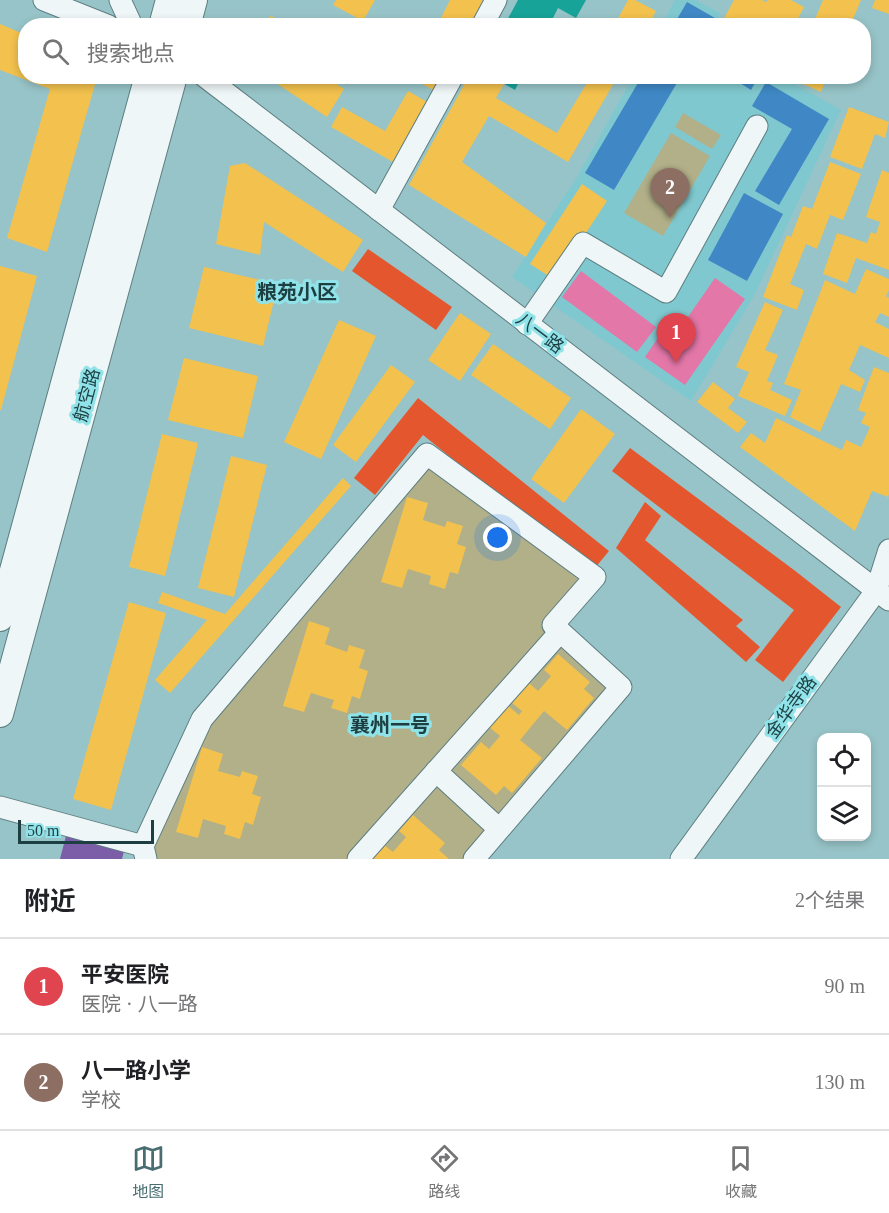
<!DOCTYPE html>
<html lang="zh">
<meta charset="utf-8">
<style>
body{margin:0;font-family:"Times New Roman","Noto Sans SC",serif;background:#f6f6f6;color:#202124}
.controls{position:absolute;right:18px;bottom:18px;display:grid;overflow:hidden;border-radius:12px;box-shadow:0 3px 9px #0003}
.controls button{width:54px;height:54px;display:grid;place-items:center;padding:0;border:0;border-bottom:2px solid #e0e0e0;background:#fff;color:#202124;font:30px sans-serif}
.scale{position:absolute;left:18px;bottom:15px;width:136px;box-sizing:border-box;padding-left:6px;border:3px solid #1d3f42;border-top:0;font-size:16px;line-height:21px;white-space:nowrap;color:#1d3f42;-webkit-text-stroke:4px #90e3e9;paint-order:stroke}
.you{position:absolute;left:498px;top:538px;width:21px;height:21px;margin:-15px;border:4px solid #fff;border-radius:50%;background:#1a73e8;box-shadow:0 0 0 9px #1a73e833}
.badge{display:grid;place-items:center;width:39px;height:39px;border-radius:50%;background:#486e71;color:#fff;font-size:20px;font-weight:700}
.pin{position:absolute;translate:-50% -50px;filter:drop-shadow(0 2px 3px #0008)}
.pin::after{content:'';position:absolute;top:32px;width:21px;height:18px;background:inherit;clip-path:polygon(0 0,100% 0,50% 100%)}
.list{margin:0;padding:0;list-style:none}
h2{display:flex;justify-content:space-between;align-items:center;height:78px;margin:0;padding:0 24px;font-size:26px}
h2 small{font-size:20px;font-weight:400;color:#757577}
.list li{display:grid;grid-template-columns:39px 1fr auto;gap:18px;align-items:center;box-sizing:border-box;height:96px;padding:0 24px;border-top:2px solid #e0e0e0}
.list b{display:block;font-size:22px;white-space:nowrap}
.list p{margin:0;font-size:20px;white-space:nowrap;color:#757577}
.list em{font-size:20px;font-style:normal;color:#757577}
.icon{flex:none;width:33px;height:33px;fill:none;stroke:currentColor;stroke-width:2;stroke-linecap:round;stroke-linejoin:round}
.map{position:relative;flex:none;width:889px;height:859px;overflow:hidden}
.search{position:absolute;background:#fff;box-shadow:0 3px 9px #0003;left:18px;right:18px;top:18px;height:66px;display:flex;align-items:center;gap:15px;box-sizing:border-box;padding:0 21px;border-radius:24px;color:#757577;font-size:22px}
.sheet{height:270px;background:#fff}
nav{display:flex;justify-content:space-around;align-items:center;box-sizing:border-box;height:84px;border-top:2px solid #e0e0e0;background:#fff;font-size:16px;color:#757577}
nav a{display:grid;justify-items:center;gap:3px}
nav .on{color:#486e71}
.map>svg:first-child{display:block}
.built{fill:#80c8cf}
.green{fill:#b1b089}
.homes{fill:#f2c14e}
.shops{fill:#e4572e}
.offices{fill:#7b5ea7}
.schools{fill:#3f88c5}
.health{fill:#e377a8}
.public{fill:#17a398}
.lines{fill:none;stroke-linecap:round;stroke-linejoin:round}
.minor-casing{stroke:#5d7e81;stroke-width:23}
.major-casing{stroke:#5d7e81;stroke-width:28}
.minor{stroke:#eff6f7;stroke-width:21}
.major{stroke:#eff6f7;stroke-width:26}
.labels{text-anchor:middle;stroke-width:6;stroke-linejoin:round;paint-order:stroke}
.street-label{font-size:18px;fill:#1d3f42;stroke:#90e3e9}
.neighbourhood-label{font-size:20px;font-weight:bold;fill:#1d3f42;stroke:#90e3e9}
</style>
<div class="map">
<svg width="889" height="859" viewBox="0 0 889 859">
<rect width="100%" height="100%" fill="#97c4c8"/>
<g class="built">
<polygon points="675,0 696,0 720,13 715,25 661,26"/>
<polygon points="633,77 782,77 841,110 754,296 691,401 512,277 577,177"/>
</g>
<g class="green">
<polygon points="683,113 721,135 712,149 675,127"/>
<polygon points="671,133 710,156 663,236 624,213"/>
<polygon points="427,454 595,577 553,625 621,687 474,859 146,859 200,723"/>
</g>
<g class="homes">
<polygon points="336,0 375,0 363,21 333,5"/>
<polygon points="450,0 483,0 470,26 437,26"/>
<polygon points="628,0 635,0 656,11 648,26 614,26"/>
<polygon points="734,0 762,0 766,2 768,0 791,0 804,7 794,26 720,26"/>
<polygon points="823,0 861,0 850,26 812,26"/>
<polygon points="875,0 889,0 889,14 872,8"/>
<polygon points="270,16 296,25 296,26 268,26"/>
<polygon points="0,24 26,35 26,76 94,76 96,81 47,252 7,238 50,89 0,70"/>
<polygon points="269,76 325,76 344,89 327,117 270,79"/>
<polygon points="408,76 443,76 435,91"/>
<polygon points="469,76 490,76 504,84 496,98 557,133 591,76 618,76 568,162 489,116 462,162 546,223 526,257 409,185"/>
<polygon points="786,76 827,76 821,92"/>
<polygon points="408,91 436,107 402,167 331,127 342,107 385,131"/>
<polygon points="849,107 889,122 885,138 875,134 862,169 830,157"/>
<polygon points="830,162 861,174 843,220 830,215 817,249 806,244 790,284 804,290 797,310 763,297 787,235 791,237 803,206 812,209"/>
<polygon points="245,163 363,240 343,272 264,222 260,255 216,244 230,166"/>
<polygon points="882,170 889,173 889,270 856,258 847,283 823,274 837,233 867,243 871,232 876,234 880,222 866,217"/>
<polygon points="582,184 607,201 555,280 530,264"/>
<polygon points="0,266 37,276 1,410 0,410"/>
<polygon points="204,267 278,284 263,346 189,328"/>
<polygon points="866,269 889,279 889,290 886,296 889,298 889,317 880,313 875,322 889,329 889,358 860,345 849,370 865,380 860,392 841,384 820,432 790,417 801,390 784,384 825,280 855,294"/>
<polygon points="765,302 783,310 765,350 778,355 767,381 773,383 770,390 792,400 785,416 738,396 749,372 736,367"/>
<polygon points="460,313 491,334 460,381 428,360"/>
<polygon points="339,320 376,336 321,459 284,442"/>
<polygon points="493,344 571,398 550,429 471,375"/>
<polygon points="184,358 258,376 243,438 168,420"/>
<polygon points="391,365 415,382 356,462 333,445"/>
<polygon points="874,367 889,373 889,494 888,497 872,491 855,531 740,447 751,433 765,443 776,418 842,450 846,440 861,447 870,427 861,423 866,413 858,410"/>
<polygon points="713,382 735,399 728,408 747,422 738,433 697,402"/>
<polygon points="581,409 615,434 564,503 531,479"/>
<polygon points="162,434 198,443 165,576 129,567"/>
<polygon points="231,456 267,465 234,597 198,588"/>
<polygon points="343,478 351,486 170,693 155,680 207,620 158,603 162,592 225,614"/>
<polygon points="407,497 428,503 423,520 445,527 447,521 463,526 457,544 466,547 458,574 450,572 445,589 429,584 431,576 408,569 402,588 381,582"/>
<polygon points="129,602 166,613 111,810 73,799"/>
<polygon points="309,621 330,628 325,644 347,652 349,645 365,650 359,668 368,671 360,699 352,696 347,713 331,708 334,700 311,693 304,712 283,706"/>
<polygon points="558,654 590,682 584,689 594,698 567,730 544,711 520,740 542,758 512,793 504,786 496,795 461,765 481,742 489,749 500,736 489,727 507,705 519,715 522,711 512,703 529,683 538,691 551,676 544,670"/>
<polygon points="202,747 223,754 218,771 240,777 242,771 258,776 252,794 261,797 253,825 245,822 240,839 224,834 226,826 203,819 198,838 176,832"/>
<polygon points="413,815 445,843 439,850 449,859 371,859 384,845 393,852 406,837 399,831"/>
</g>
<g class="shops">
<polygon points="368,249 452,307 436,330 352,271"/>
<polygon points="418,398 609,551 595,568 564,549 423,435 375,495 354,478"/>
<polygon points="630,448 794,570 841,607 783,682 755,660 794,610 612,471"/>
<polygon points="645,502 661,516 645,540 743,620 736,626 760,647 746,662 616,548"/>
</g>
<polygon class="offices" points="67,832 125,847 122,859 60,859"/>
<g class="schools">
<polygon points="687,2 715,18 711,26 673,26"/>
<polygon points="642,76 681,76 614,190 585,173"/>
<polygon points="729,76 753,76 757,79 751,90"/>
<polygon points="766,82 829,119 779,205 755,191 792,129 752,106"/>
<polygon points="744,193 783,214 747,281 708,260"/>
</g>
<g class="health">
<polygon points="581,271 656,327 637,352 562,297"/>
<polygon points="715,278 745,299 685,385 645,357 664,329 674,337"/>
</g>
<g class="public">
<polygon points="518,0 586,0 576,18 558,8 549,26 504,26"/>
<polygon points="490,76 522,76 515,90"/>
</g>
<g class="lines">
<defs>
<g id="minor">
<polyline points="44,0 109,26"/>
<polyline points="120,0 132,26"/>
<polyline points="482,26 496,0"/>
<polyline points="204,76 889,600"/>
<polyline points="379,210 453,76"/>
<polyline points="527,324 583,243 666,292 757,126"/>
<polyline points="436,771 499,829"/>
<polyline points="0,807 143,846"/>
<polyline points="146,859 143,846 202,719 427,454 595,577 553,625 621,687 474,859"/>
<polyline points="358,859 560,632"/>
<polyline points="681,859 876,591 889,550"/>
</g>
<g id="major">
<polyline points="162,26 169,0"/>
<polyline points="187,26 194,0"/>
<polyline points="0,618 148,76"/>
<polyline points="0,714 174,76"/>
</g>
</defs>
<use href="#minor" class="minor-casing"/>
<use href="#major" class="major-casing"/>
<use href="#minor" class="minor"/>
<use href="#major" class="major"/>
</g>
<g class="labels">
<g class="street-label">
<text transform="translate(540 333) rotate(37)" y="6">八一路</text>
<text transform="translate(87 395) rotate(-75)" y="6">航空路</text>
<text transform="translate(791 707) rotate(-54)" y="6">金华寺路</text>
</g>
<g class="neighbourhood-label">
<text x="297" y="299">粮苑小区</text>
<text x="390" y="732">襄州一号</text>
</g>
</g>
</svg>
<div class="controls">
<button><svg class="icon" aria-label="locate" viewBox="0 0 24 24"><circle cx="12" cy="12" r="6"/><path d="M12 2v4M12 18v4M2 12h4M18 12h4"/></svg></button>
<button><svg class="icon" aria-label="layers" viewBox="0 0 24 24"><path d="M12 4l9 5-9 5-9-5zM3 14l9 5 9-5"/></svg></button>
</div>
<div class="scale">50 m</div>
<div class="you"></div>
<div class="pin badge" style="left:676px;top:363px;background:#e0444e">1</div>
<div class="pin badge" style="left:670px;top:218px;background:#8d6e63">2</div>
<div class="search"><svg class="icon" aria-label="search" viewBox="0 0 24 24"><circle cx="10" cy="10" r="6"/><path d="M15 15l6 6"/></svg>搜索地点</div>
</div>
<section class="sheet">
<h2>附近<small>2个结果</small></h2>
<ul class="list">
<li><span class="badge" style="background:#e0444e">1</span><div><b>平安医院</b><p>医院 · 八一路</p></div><em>90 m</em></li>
<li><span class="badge" style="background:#8d6e63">2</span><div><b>八一路小学</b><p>学校</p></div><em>130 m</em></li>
</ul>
</section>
<nav>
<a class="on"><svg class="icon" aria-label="map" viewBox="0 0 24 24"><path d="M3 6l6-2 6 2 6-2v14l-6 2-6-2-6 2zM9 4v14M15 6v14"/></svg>地图</a>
<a><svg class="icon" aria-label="directions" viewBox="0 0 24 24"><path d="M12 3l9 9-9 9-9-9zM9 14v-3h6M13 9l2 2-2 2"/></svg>路线</a>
<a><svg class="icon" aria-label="saved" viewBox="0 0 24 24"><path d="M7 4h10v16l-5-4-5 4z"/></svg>收藏</a>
</nav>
